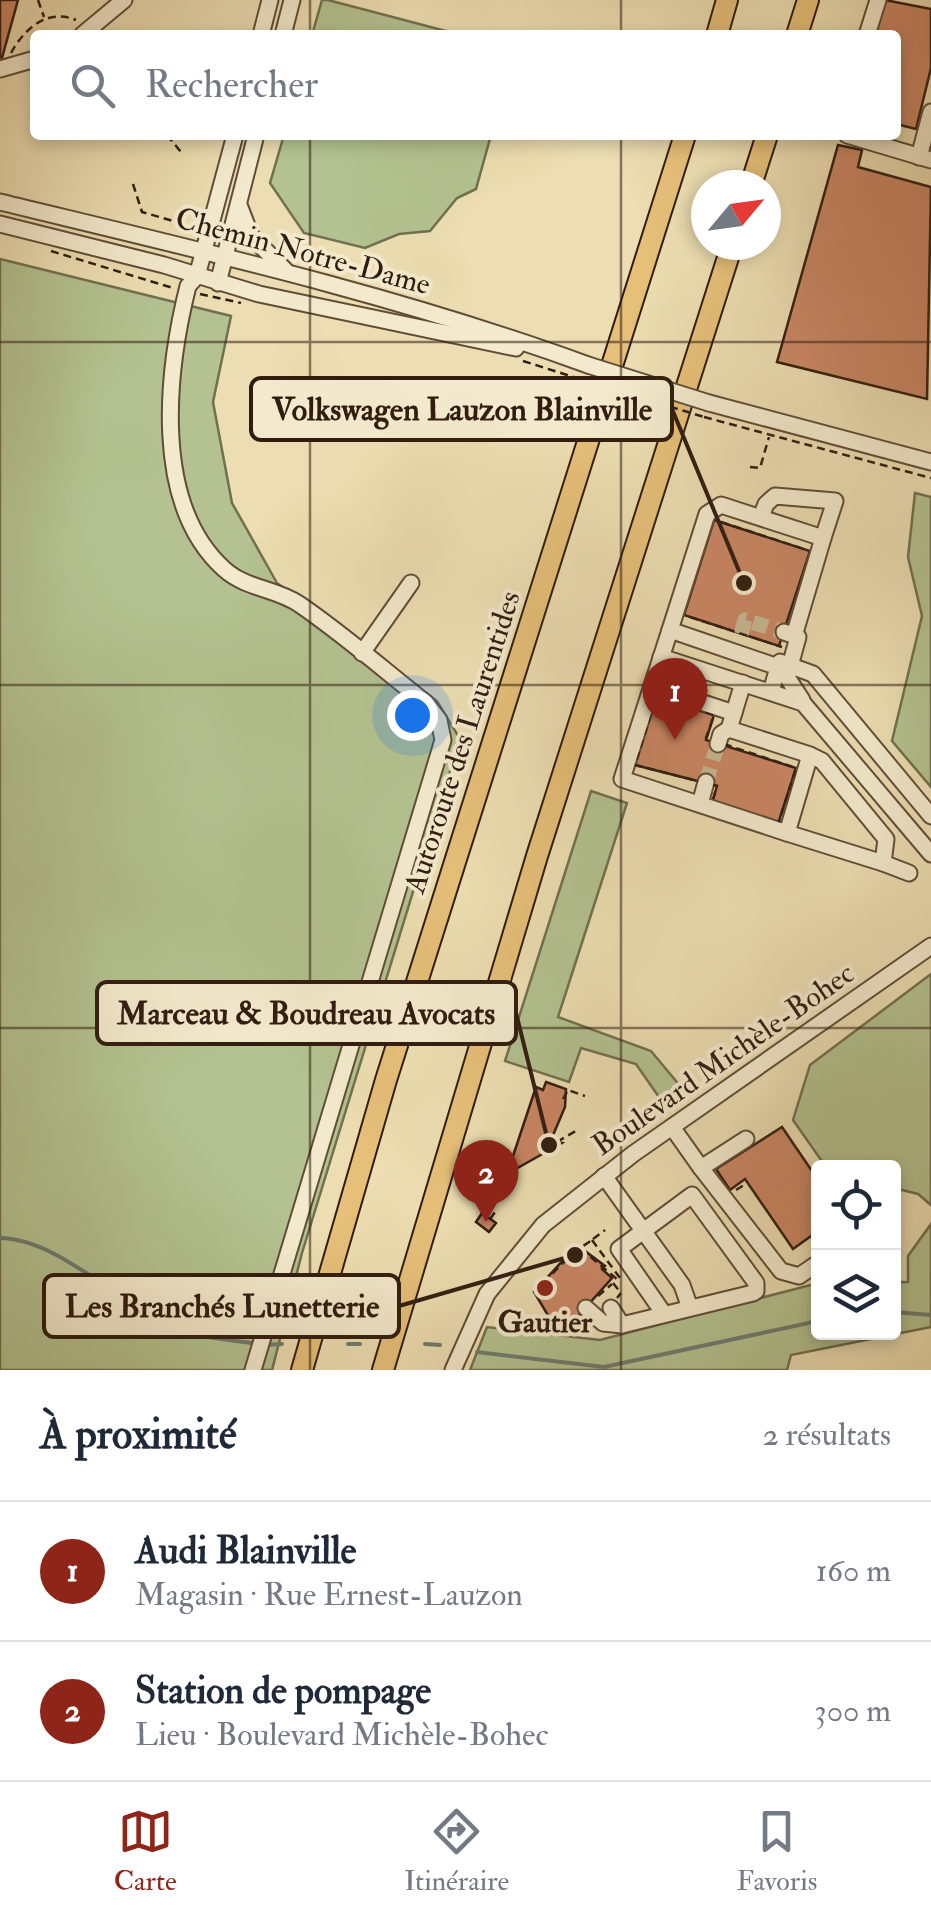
<!DOCTYPE html>
<html lang="fr">
<meta charset="utf-8">
<style>
body{margin:0;font-family:"IM FELL Double Pica",serif;background:#f2f2f3;color:#1f2937}
.controls{position:absolute;right:30px;bottom:30px;display:grid;overflow:hidden;border-radius:10px;box-shadow:0 5px 15px #0003}
.controls button{width:90px;height:90px;display:grid;place-items:center;padding:0;border:0;border-bottom:2px solid #e0e1e3;background:#fff;color:#1f2937;font:50px sans-serif}
.compass{position:absolute;left:691px;top:170px;width:90px;height:90px;border-radius:50%;background:#fff;box-shadow:0 5px 15px #0003;rotate:61deg}
.you{position:absolute;left:412px;top:715px;width:35px;height:35px;margin:-25px;border:8px solid #fff;border-radius:50%;background:#1a73e8;box-shadow:0 0 0 15px #1a73e833}
.badge{display:grid;place-items:center;width:65px;height:65px;border-radius:50%;background:#8f2418;color:#fff;font-size:32px;font-weight:700}
.pin{position:absolute;translate:-50% -82px;filter:drop-shadow(0 2px 5px #0008)}
.pin::after{content:'';position:absolute;top:52px;width:35px;height:30px;background:inherit;clip-path:polygon(0 0,100% 0,50% 100%)}
.list{margin:0;padding:0;list-style:none}
h2{display:flex;justify-content:space-between;align-items:center;height:130px;margin:0;padding:0 40px;font-size:42px}
h2 small{font-size:32px;font-weight:400;color:#747a83}
.list li{display:grid;grid-template-columns:65px 1fr auto;gap:30px;align-items:center;box-sizing:border-box;height:140px;padding:0 40px;border-top:2px solid #e0e1e3}
.list b{display:block;font-size:38px;white-space:nowrap}
.list p{margin:0;font-size:32px;white-space:nowrap;color:#747a83}
.list em{font-size:32px;font-style:normal;color:#747a83}
.icon{flex:none;width:55px;height:55px;fill:none;stroke:currentColor;stroke-width:2;stroke-linecap:round;stroke-linejoin:round}
.map{position:relative;flex:none;width:931px;height:1370px;overflow:hidden}
.search{position:absolute;background:#fff;box-shadow:0 5px 15px #0003;left:30px;right:30px;top:30px;height:110px;display:flex;align-items:center;gap:25px;box-sizing:border-box;padding:0 35px;border-radius:10px;color:#747a83;font-size:38px}
.sheet{height:410px;background:#fff}
nav{display:flex;justify-content:space-around;align-items:center;box-sizing:border-box;height:140px;border-top:2px solid #e0e1e3;background:#fff;font-size:28px;color:#747a83}
nav a{display:grid;justify-items:center;gap:5px}
nav .on{color:#8f2418}
.map>svg:first-child{display:block}
.green{fill:#b3c290;stroke:#727050;stroke-width:2.5}
.lines{fill:none;stroke-linecap:round;stroke-linejoin:round}
.stream{stroke:#6f7c70;stroke-width:4}
.building{fill:#ca8664;stroke:#311d10;stroke-width:2.5}
.minor-tunnel{stroke:#c7b792;stroke-width:15;stroke-dasharray:15 8;stroke-linecap:butt}
.minor-casing{stroke:#604d38;stroke-width:19}
.highway-casing{stroke:#311d10;stroke-width:24}
.path{stroke:#311d10;stroke-width:2.5;stroke-dasharray:8 5;stroke-linecap:butt}
.minor{stroke:#f3eacd;stroke-width:15}
.highway{stroke:#e6bf79;stroke-width:20}
.minor-bridge-casing{stroke:#604d38;stroke-width:19;stroke-linecap:butt}
.path-bridge{stroke:#311d10;stroke-width:2.5;stroke-dasharray:8 5;stroke-linecap:butt}
.minor-bridge{stroke:#f3eacd;stroke-width:15}
.grid{fill:none;stroke:#311d10;stroke-width:2.5;stroke-opacity:0.55}
.poi-dot{fill:#8f2418;stroke:#f3eacd;stroke-width:4}
.labels{text-anchor:middle;stroke-width:8;stroke-linejoin:round;paint-order:stroke}
.street-label{font-size:30px;fill:#311d10;stroke:#f3eacd}
.poi-label{font-size:30px;font-weight:bold;fill:#311d10;stroke:#f3eacd}
.leader{fill:none;stroke:#311d10;stroke-width:4}
.callout-dot{fill:#311d10;stroke:#f3eacd;stroke-width:4}
.callout{fill:#f3eacd;stroke:#311d10;stroke-width:4}
.callout-label{font-size:32px;text-anchor:middle;font-weight:bold;fill:#311d10}
</style>
<div class="map">
<svg width="931" height="1370" viewBox="0 0 931 1370">
<rect width="100%" height="100%" fill="#ecdeb2"/>
<filter id="stains"><feTurbulence type="fractalNoise" baseFrequency=".002" numOctaves="4"/><feColorMatrix values="0 0 0 0 .2 0 0 0 0 .09 0 0 0 0 .02 0 0 0 .5 -.17"/></filter>
<radialGradient id="worn" r=".72"><stop offset=".6" stop-color="#630" stop-opacity="0"/><stop offset="1" stop-color="#630" stop-opacity=".3"/></radialGradient>
<g class="green">
<polygon points="322,0 328,0 461,35 312,35"/>
<polygon points="284,135 491,135 476,189 457,198 430,231 399,234 365,248 304,233 270,183"/>
<polygon points="0,259 231,316 213,402 232,503 277,583 437,701 460,739 302,1253 272,1370 0,1370"/>
<polygon points="915,493 931,497 931,787 892,741 922,616 908,557"/>
<polygon points="591,791 627,803 558,1017 651,1051 681,1087 661,1100 636,1064 581,1048 569,1082 505,1061"/>
<polygon points="931,974 931,1205 918,1194 894,1188 894,1168 826,1167 793,1120 810,1065"/>
<polygon points="931,1224 931,1327 791,1355 787,1370 470,1370 487,1327 600,1340 818,1283 818,1332 894,1332 894,1282 908,1282 908,1256"/>
</g>
<g class="lines">
<g class="stream">
<path d="M 0,1238 C 63,1239 125,1312 187,1332 C 209,1339 235,1340 257,1344"/>
<polyline points="894,1312 931,1315"/>
<polyline points="348,1344 360,1344"/>
<polyline points="425,1344 440,1345"/>
<polyline points="267,1345 282,1344"/>
<polyline points="477,1352 604,1367 818,1321"/>
</g>
</g>
<g class="building">
<polygon points="0,0 18,0 2,58 0,57"/>
<polygon points="885,0 931,9 931,68 916,129 896,124 896,35 875,35"/>
<polygon points="838,145 862,150 858,167 931,187 927,399 777,362"/>
<polygon points="714,520 810,551 779,646 684,615"/>
<polygon points="656,697 714,715 706,740 796,768 778,824 712,803 717,786 635,765"/>
<polygon points="546,1082 566,1089 565,1107 551,1140 562,1143 507,1174 536,1087 543,1090"/>
<polygon points="782,1127 818,1180 818,1231 793,1249 745,1179 730,1190 716,1169"/>
<polygon points="482,1213 496,1223 489,1232 476,1222"/>
<polygon points="577,1245 605,1266 602,1269 612,1278 570,1325 558,1315 552,1322 534,1292"/>
</g>
<g class="lines">
<g class="minor-tunnel">
<polyline points="741,634 745,620 784,632"/>
<polyline points="706,782 718,744"/>
</g>
<defs>
<g id="minor">
<polyline points="82,35 124,0"/>
<polyline points="261,35 270,0"/>
<polyline points="283,35 292,0"/>
<polyline points="867,35 878,0"/>
<polyline points="0,69 35,59"/>
<path d="M 235,135 L 197,276 L 188,286 C 167,370 151,503 224,569 C 246,589 275,588 299,604 C 343,634 384,670 426,703 L 439,720 L 443,740 L 253,1370"/>
<polyline points="847,135 931,160"/>
<polyline points="919,157 931,112"/>
<path d="M 0,202 C 198,250 397,295 588,365"/>
<polyline points="239,205 251,236 285,270"/>
<polyline points="0,224 164,265 259,294 516,348"/>
<polyline points="218,283 256,135"/>
<polyline points="709,403 931,462"/>
<polyline points="761,517 766,504 775,496 835,501 823,538"/>
<polyline points="670,630 707,514 721,505 823,538 794,636"/>
<polyline points="784,632 798,637 787,677 802,700"/>
<polyline points="362,653 411,583"/>
<polyline points="661,657 803,703 931,854"/>
<polyline points="780,662 813,674 931,816"/>
<polyline points="743,683 729,729 810,755 787,833 883,863 886,839 822,761 810,755"/>
<polyline points="652,686 734,713"/>
<polyline points="771,692 778,667 670,630 622,779 787,833"/>
<polyline points="718,744 721,734 729,729"/>
<polyline points="700,804 706,782"/>
<polyline points="883,863 909,873"/>
<polyline points="672,1127 701,1168 746,1139"/>
<polyline points="701,1168 781,1271 799,1276 818,1263"/>
<polyline points="604,1176 682,1285 690,1308"/>
<polyline points="586,1308 603,1323 622,1325"/>
<polyline points="611,1308 622,1325 753,1293 756,1291 756,1283 692,1195 619,1249 664,1314"/>
<polyline points="453,1370 487,1294 543,1225 633,1154 931,946"/>
</g>
<g id="highway">
<polyline points="717,35 727,0"/>
<polyline points="797,35 808,0"/>
<polyline points="751,185 767,135"/>
<polyline points="302,1370 386,1080 685,135"/>
<polyline points="383,1370 537,856 732,245"/>
</g>
</defs>
<use href="#minor" class="minor-casing"/>
<use href="#highway" class="highway-casing"/>
<g class="path">
<polyline points="38,0 44,17"/>
<path d="M 11,53 C 24,29 47,8 76,20"/>
<polyline points="167,135 181,152"/>
<polyline points="133,184 142,212 173,221 182,230"/>
<polyline points="51,251 173,288"/>
<polyline points="200,294 241,303"/>
<polyline points="523,361 583,380"/>
<polyline points="704,417 931,478"/>
<polyline points="750,467 760,468 769,437"/>
<polyline points="721,522 804,549"/>
<polyline points="690,617 782,647"/>
<polygon points="656,697 714,715 706,738 796,768 778,824 712,803 717,786 635,765"/>
<polyline points="563,1099 568,1090 585,1096"/>
<polyline points="557,1142 579,1129"/>
<polyline points="736,1190 747,1183"/>
<polyline points="490,1219 495,1212"/>
<polyline points="593,1239 605,1230"/>
<polygon points="592,1240 620,1278 618,1280 580,1248"/>
<polyline points="613,1283 621,1293 617,1298"/>
<polyline points="534,1292 579,1247"/>
<polyline points="598,1296 612,1284"/>
<polyline points="566,1322 585,1328"/>
</g>
<use href="#minor" class="minor"/>
<use href="#highway" class="highway"/>
<defs>
<polyline id="minor-bridge" points="588,365 709,403"/>
</defs>
<use href="#minor-bridge" class="minor-bridge-casing"/>
<polyline class="path-bridge" points="583,380 704,417"/>
<use href="#minor-bridge" class="minor-bridge"/>
</g>
<path class="grid" d="M 310,0 L 310,35M 621,0 L 621,35M 310,135 L 310,1370M 621,135 L 621,1370M 0,342 L 931,342M 0,685 L 931,685M 0,1028 L 931,1028"/>
<circle class="poi-dot" cx="545" cy="1288" r="10"/>
<g class="labels">
<g class="street-label">
<text transform="translate(303 251) rotate(15)" y="10">Chemin Notre-Dame</text>
<text transform="translate(462 742) rotate(-72)" y="10">Autoroute des Laurentides</text>
<text transform="translate(723 1059) rotate(-35)" y="10">Boulevard Michèle-Bohec</text>
</g>
<g class="poi-label">
<text x="545" y="1332">Gautier</text>
</g>
</g>
<path class="leader" d="M744 583L672 409M549 1145L516 1013M575 1255L399 1306"/>
<g class="callout-dot">
<circle cx="744" cy="583" r="10"/>
<circle cx="549" cy="1145" r="10"/>
<circle cx="575" cy="1255" r="10"/>
</g>
<g class="callout">
<rect x="251" y="378" width="421" height="62" rx="10"/>
<rect x="97" y="982" width="419" height="62" rx="10"/>
<rect x="44" y="1275" width="355" height="62" rx="10"/>
</g>
<g class="callout-label">
<text x="462" y="420">Volkswagen Lauzon Blainville</text>
<text x="306" y="1024">Marceau &amp; Boudreau Avocats</text>
<text x="222" y="1317">Les Branchés Lunetterie</text>
</g>
<rect width="100%" height="100%" filter="url(#stains)"/>
<rect width="100%" height="100%" fill="url(#worn)"/>
</svg>
<div class="controls">
<button><svg class="icon" aria-label="locate" viewBox="0 0 24 24"><circle cx="12" cy="12" r="6"/><path d="M12 2v4M12 18v4M2 12h4M18 12h4"/></svg></button>
<button><svg class="icon" aria-label="layers" viewBox="0 0 24 24"><path d="M12 4l9 5-9 5-9-5zM3 14l9 5 9-5"/></svg></button>
</div>
<svg class="compass" viewBox="-18 -18 36 36"><path d="M0-13l5 13h-10z" fill="#e53935"/><path d="M0 13l5-13h-10z" fill="#747a83"/></svg>
<div class="you"></div>
<div class="pin badge" style="left:675px;top:740px">1</div>
<div class="pin badge" style="left:486px;top:1222px">2</div>
<div class="search"><svg class="icon" aria-label="search" viewBox="0 0 24 24"><circle cx="10" cy="10" r="6"/><path d="M15 15l6 6"/></svg>Rechercher</div>
</div>
<section class="sheet">
<h2>À proximité<small>2 résultats</small></h2>
<ul class="list">
<li><span class="badge">1</span><div><b>Audi Blainville</b><p>Magasin · Rue Ernest-Lauzon</p></div><em>160 m</em></li>
<li><span class="badge">2</span><div><b>Station de pompage</b><p>Lieu · Boulevard Michèle-Bohec</p></div><em>300 m</em></li>
</ul>
</section>
<nav>
<a class="on"><svg class="icon" aria-label="map" viewBox="0 0 24 24"><path d="M3 6l6-2 6 2 6-2v14l-6 2-6-2-6 2zM9 4v14M15 6v14"/></svg>Carte</a>
<a><svg class="icon" aria-label="directions" viewBox="0 0 24 24"><path d="M12 3l9 9-9 9-9-9zM9 14v-3h6M13 9l2 2-2 2"/></svg>Itinéraire</a>
<a><svg class="icon" aria-label="saved" viewBox="0 0 24 24"><path d="M7 4h10v16l-5-4-5 4z"/></svg>Favoris</a>
</nav>
